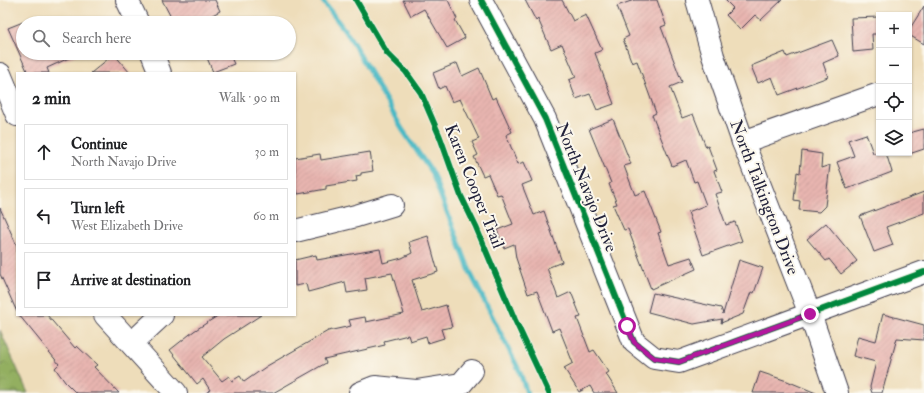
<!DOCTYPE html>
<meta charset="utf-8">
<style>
body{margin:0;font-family:"IM FELL Double Pica",serif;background:#f2f2f2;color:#202124}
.controls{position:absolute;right:12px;top:12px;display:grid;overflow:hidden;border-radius:0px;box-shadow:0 1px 3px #0004}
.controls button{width:36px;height:36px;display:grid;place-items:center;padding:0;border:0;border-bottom:1px solid #e0e0e0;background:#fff;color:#202124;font:20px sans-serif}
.stop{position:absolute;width:12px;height:12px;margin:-9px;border:3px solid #b5179e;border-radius:50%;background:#fff}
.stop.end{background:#b5179e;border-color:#fff;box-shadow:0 1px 4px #0008}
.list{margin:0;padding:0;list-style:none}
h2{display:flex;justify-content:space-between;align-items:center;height:52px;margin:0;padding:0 16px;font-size:17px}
h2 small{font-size:13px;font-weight:400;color:#757577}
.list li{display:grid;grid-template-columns:26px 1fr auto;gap:12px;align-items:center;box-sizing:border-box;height:56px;margin:0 8px 8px;padding:0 8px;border:1px solid #e0e0e0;border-radius:0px}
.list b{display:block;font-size:15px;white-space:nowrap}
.list p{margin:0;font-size:13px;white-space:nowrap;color:#757577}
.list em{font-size:13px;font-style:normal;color:#757577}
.icon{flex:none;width:22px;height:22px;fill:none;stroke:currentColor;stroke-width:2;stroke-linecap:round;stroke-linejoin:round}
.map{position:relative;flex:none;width:924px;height:393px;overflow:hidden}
.search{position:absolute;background:#fff;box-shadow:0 1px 3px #0004;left:16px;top:16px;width:280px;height:44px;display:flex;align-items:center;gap:10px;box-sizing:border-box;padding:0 14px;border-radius:22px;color:#757577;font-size:15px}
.panel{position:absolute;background:#fff;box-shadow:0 1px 3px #0004;left:16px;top:72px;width:280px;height:244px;border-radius:0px}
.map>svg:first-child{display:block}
.forest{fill:url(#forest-crowns);stroke:#5a684e}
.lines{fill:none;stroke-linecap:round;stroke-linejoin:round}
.stream{stroke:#4bb9c5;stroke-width:5}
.building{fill:url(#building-hatch)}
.minor-casing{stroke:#413e4e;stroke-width:24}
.minor{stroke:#fff;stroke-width:22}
.cycleway-casing{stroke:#fbf7ec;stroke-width:8}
.cycleway{stroke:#00873e;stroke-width:6}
.route{stroke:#b5179e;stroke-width:5}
.labels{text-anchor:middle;stroke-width:4;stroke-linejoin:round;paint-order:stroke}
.street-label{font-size:17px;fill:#22223b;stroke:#fbf7ec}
</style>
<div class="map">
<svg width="924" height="393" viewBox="0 0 924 393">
<defs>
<pattern id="forest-crowns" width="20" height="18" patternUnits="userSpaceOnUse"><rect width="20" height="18" fill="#93af61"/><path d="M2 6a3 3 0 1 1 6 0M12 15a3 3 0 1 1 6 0" fill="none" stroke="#788e51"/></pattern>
<pattern id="building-hatch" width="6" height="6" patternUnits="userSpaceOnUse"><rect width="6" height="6" fill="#e8b5b0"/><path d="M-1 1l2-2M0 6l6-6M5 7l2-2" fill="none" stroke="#c79b98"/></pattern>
</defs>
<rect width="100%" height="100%" fill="#fbf7ec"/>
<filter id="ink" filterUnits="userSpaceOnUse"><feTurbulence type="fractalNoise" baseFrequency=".025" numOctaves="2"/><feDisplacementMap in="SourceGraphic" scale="8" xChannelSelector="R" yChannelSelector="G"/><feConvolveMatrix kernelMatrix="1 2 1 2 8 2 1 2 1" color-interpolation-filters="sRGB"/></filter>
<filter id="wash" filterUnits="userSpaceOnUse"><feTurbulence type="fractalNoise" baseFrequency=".012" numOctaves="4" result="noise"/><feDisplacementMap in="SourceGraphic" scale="16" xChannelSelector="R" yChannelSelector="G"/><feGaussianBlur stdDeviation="0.9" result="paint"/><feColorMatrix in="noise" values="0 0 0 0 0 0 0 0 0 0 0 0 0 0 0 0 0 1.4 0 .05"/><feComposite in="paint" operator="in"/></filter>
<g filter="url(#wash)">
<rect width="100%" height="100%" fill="#eeddba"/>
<polygon class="forest" points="0,330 28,393 0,393"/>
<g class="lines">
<polyline class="stream" points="322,0 349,36 402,129 432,173 471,274 519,370 527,393"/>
</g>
<g id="blocks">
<g class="building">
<polygon points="162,0 215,0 220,11 197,23 174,23"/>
<polygon points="403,0 448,0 457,19 455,20 465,38 447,48 424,9 411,16"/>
<polygon points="525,0 562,0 573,21 586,15 602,50 595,53 614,104 597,110 590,94 576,99 569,80 576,77 562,44 551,49 538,19 536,21"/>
<polygon points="634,0 657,0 666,25 661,27 682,82 670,87 682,118 693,114 706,147 708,146 717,170 714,171 722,192 715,194 726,225 735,222 742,241 703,255 688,212 706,205 697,181 694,182 686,160 672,166 652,115 656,113 637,61 632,63 623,39 629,36 617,6"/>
<polygon points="725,0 782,0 761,20 755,15 740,30 726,15 733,8"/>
<polygon points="924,6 924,44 909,35 909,30"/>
<polygon points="879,17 879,34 872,34 873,50 853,52 851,18"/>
<polygon points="23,22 23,53 80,53 47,68 49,73 28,73 8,28"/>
<polygon points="832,40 839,56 823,63 828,77 779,95 772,77 758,83 751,66 785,52 787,57"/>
<polygon points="205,53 229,53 234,64 213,72"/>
<polygon points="114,54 130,73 91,73"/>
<polygon points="457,63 462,76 479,68 492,99 496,97 512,132 506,135 518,164 524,162 532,181 522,185 534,215 544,211 562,262 547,268 558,298 571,292 581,317 577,318 590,352 594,350 609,372 606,374 618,393 594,393 590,386 579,392 564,368 573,363 559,328 552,331 537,291 528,294 516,258 514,244 504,248 497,230 513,224 501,194 497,195 488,174 483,176 474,157 478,155 472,142 479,139 460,99 452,102 445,86 439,89 433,73"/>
<polygon points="613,119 631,164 624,166 635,195 645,191 661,232 658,233 669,264 691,257 696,269 651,289 628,229 624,230 613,205 617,204 609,184 611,183 589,129"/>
<polygon points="924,129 924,149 909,154 909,133"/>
<polygon points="866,134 873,153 886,153 892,172 847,189 837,162 854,156 848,140"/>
<polygon points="802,151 822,154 821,168 830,165 825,206 819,212 799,210 800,201 794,200 797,172 800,173"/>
<polygon points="370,152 373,171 361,173 361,175 356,176 357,181 326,186 326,189 298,194 297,190 295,190 295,158 320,154 321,160"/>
<polygon points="924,192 924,213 886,227 893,245 874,252 860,216"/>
<polygon points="0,208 17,246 17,312 0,274"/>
<polygon points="826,223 857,261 841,274 829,259 826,261 807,239"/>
<polygon points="428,236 438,272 412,280 422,312 446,305 452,327 441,329 444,338 428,343 426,336 410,341 408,335 384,341 385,345 324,359 326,363 273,393 206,393 210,390 203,379 197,384 170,350 194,331 219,315 261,315 224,339 202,357 222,381 229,376 232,381 240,376 244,382 267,366 328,331 351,326 349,320 365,317 366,322 404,314 392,273 365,278 367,290 347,293 345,282 308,292 306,284 295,286 295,260 316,255 317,260 380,249 383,263 402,258 412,253 409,242"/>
<polygon points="739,260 763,268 754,293 751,292 743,314 721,323 722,319 694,324 648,312 653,293 721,308 723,314"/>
<polygon points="883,314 924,325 924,340 897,338 882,393 872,393 870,387 876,362 853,356 858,336 876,341"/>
<polygon points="19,315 47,315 75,348 77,346 97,365 94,367 119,393 76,393 65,382 55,368 59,364"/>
<polygon points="760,372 787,381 816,393 753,393"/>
</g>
</g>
</g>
<g filter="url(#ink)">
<use href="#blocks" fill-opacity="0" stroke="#413e4e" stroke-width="1"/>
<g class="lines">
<defs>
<g id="minor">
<polyline points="127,0 138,23"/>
<polyline points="481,0 545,119 634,342 654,358 679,362 924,272"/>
<polyline points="697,0 713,56 743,142 810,314 837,393"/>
<polyline points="152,53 160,73"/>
<polyline points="0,74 17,115"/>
<polyline points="743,142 879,94"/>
<polyline points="295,231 356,216 392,205"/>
<polyline points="105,315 176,393"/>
<polyline points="132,343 162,315"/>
<polyline points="360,393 375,387 416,391 461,384 472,371"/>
</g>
</defs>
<use href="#minor" class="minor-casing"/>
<use href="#minor" class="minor"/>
<defs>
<g id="cycleway">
<polyline points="356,0 387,53 406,72 421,93 440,137 461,196 476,227 515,320 549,393"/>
<polyline points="481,0 545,119 634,342 654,358 679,362 924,272"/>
</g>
</defs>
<use href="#cycleway" class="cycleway-casing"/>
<use href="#cycleway" class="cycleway"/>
</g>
</g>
<g class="lines" filter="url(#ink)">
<polyline class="route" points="627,326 634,342 654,358 679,362 810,314"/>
</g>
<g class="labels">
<g class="street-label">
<text transform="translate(475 186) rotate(68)" y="6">Karen Cooper Trail</text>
<text transform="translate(587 187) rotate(68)" y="6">North Navajo Drive</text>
<text transform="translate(765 197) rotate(69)" y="6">North Talkington Drive</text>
</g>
</g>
</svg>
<div class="controls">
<button>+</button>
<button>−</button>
<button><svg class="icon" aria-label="locate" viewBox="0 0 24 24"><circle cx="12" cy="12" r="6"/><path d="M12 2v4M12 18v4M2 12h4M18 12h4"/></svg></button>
<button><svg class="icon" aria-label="layers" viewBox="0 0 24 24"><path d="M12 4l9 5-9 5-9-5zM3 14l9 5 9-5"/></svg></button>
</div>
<div class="stop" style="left:627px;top:326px"></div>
<div class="stop end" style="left:810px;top:314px"></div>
<div class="search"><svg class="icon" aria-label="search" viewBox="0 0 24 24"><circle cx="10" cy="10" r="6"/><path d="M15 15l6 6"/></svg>Search here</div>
<section class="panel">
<h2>2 min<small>Walk · 90 m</small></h2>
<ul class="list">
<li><svg class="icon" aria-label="ahead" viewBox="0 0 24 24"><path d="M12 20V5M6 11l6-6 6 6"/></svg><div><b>Continue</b><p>North Navajo Drive</p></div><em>30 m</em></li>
<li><svg class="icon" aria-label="left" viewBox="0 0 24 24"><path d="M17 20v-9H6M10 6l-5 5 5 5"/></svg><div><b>Turn left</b><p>West Elizabeth Drive</p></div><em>60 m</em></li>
<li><svg class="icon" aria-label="arrive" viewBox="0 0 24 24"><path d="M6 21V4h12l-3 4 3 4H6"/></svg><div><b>Arrive at destination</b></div></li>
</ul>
</section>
</div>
